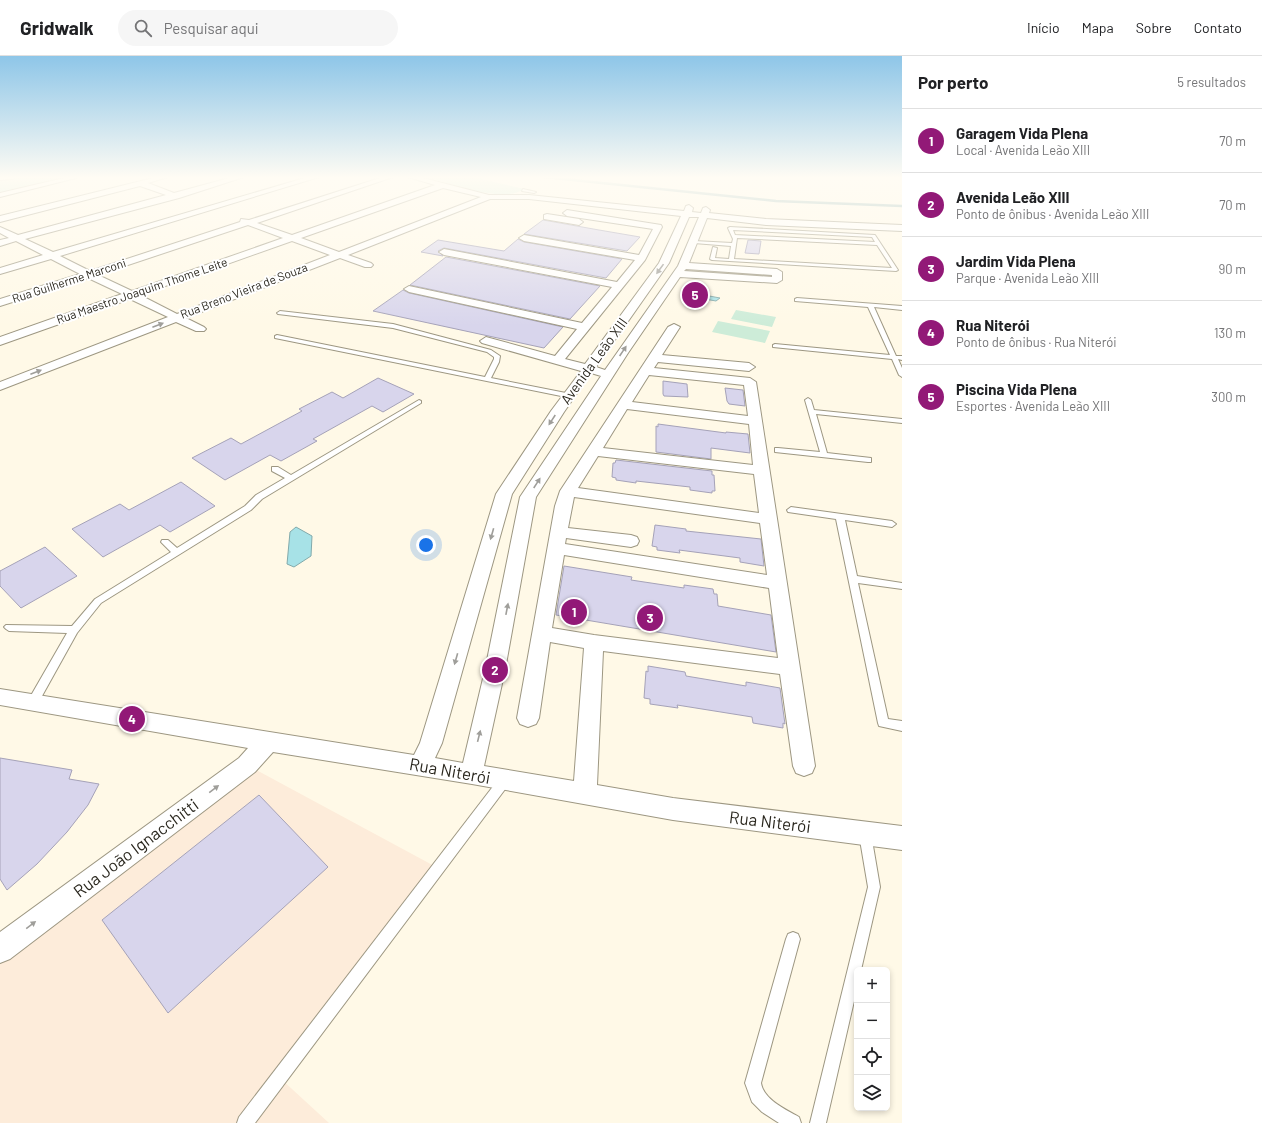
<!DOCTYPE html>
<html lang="pt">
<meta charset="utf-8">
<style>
body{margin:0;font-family:Barlow,sans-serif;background:#f6f6f6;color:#202124}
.controls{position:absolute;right:12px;bottom:12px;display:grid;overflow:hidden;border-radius:6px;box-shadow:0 2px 6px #0003}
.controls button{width:36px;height:36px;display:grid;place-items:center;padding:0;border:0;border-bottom:1px solid #e0e0e0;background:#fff;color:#202124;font:20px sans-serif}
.you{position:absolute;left:426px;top:489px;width:14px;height:14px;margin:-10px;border:3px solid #fff;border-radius:50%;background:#1a73e8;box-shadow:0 0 0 6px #1a73e833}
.badge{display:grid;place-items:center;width:26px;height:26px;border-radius:50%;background:#921977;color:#fff;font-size:13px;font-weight:700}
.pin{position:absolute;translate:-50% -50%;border:2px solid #fff;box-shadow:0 1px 4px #0006}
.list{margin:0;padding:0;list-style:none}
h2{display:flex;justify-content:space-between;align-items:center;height:52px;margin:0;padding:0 16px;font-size:17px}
h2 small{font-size:13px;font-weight:400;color:#757577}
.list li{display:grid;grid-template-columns:26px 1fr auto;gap:12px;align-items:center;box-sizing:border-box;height:64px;padding:0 16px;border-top:1px solid #e0e0e0}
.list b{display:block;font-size:15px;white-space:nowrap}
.list p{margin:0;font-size:13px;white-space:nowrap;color:#757577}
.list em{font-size:13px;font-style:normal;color:#757577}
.icon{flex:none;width:22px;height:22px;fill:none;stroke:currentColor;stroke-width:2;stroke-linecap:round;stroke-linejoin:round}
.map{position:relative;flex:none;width:902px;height:1067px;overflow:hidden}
header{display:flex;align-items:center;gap:24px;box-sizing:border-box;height:56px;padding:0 20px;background:#fff;border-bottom:1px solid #e0e0e0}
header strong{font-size:19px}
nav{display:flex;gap:22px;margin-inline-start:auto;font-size:14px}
.search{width:280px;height:36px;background:#f6f6f6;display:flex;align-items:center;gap:10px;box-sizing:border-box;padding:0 14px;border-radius:22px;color:#757577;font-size:15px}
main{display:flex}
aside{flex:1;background:#fff}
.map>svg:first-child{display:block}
.industrial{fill:#fdecda}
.green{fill:#cdecd8}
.water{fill:#a7e2e7;stroke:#82aaab}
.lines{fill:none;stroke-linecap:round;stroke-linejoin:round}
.stream{stroke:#82aaab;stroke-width:2.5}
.building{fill:#d8d5ec;stroke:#a5a2b8}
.service-casing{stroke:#9d9782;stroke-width:2}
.minor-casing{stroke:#9d9782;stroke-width:2}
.service{fill:#fff;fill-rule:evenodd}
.minor{fill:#fff;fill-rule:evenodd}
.oneway{fill:#9f9e9a}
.labels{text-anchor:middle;stroke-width:4;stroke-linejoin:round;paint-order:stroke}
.far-street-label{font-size:12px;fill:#2a271e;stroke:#fff}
.street-label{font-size:14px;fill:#2a271e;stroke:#fff}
.near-street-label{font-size:17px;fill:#2a271e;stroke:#fff}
</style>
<header>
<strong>Gridwalk</strong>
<div class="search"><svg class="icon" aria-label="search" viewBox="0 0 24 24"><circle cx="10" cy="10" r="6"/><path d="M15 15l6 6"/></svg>Pesquisar aqui</div>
<nav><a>Início</a><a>Mapa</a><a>Sobre</a><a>Contato</a></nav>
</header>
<main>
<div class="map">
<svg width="902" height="1067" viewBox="0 0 902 1067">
<rect width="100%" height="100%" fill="#fff9e7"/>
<polygon class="industrial" points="247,709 438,812 280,1022 329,1067 0,1067 0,895"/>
<g class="green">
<polygon points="27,121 63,121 0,137 0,124"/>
<path d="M 426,121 L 473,121 L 524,133 C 504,148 450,127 426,121 Z"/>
<polygon points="736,254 776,261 772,271 731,263"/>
<polygon points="718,265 770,275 765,287 712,276"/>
</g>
<g class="water">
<polygon points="688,236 720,242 716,245 699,242 696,246 683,243"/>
<polygon points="296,471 312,480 311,500 294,511 287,508 290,476"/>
</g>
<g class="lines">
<polyline class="stream" points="544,121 776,145 902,150"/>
</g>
<g class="building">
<polygon points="543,164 599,174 640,181 627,195 524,178"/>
<polygon points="518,183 524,186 622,203 606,222 444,192 438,195 443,200 421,196 438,184 504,195"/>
<polygon points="748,184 761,185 759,198 745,197"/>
<polygon points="446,201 600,230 570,263 410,229"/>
<polygon points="403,234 409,237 563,271 544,292 373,255"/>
<polygon points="378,322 414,338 383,356 372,350 313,383 317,385 281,405 270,399 225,424 192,402 231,382 241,388 302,355 299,353 332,336 343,342"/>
<polygon points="663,325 687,328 688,341 664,340 663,338"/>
<polygon points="725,332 743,334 745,350 729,348 727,345"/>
<polygon points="658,368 726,377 726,376 748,378 750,397 711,392 711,403 656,396 656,370 658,371"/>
<polygon points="616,404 712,415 712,419 714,419 715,435 712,435 712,437 690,434 690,431 636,425 636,427 616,424 616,422 612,421 613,407 615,407"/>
<polygon points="181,426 215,450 170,476 160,469 103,501 72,473 120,448 129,454"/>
<polygon points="655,469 686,473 686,475 761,483 764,510 740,506 740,502 679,494 680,497 657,494 657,491 652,490"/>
<polygon points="45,491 77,520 21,552 0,530 0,515"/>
<polygon points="564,510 632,521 631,524 684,532 684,529 713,533 714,538 717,538 718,550 771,559 776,596 556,559"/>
<polygon points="648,610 685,616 686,620 746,630 746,626 780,632 785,668 783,667 783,672 753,667 752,661 677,649 678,652 650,648 650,643 644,642 646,615 648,616"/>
<polygon points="0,702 72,714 69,723 99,728 88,749 67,776 37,808 7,834 0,823"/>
<polygon points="259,739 328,811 168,957 102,864"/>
</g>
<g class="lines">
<defs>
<g id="service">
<polygon points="523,133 536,136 534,137 522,135"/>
<path d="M 730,171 L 875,179 L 898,214 L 896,215 L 712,204 L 710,203 L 713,191 L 717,192 L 715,202 L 729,203 L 731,190 L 694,187 L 692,186 L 694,185 L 732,187 L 733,183 L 728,172 ZM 733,174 L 872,181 L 875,186 L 735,179 ZM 737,182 L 877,189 L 892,212 L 734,203 Z"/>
<polygon points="797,242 902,250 902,254 874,251 896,300 902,300 902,304 898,303 902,312 902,321 899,319 892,303 773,291 773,289 775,288 890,299 868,251 795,245 795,243"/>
<polygon points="280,255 393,268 491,294 500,300 499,306 491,322 571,338 574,340 571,342 275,282 275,280 277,279 485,321 494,303 494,301 487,296 393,272 278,258 277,257"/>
<polygon points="808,342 811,344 814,354 902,363 902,367 816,358 827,397 871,402 871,406 868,406 775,396 775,392 778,392 820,396 805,344"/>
<polygon points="419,344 421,345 421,347 262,443 251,454 101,547 77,577 37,649 33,650 29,649 28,646 29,643 67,577 9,575 6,573 4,571 6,569 72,570 95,543 171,496 161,486 162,484 168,484 177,492 245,450 256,439 285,422 272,415 272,411 278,411 291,419"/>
<polygon points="791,451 892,465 896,468 892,471 845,464 857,520 902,527 902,533 858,527 888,663 902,665 902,675 879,670 878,667 836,463 788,456 787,454"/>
<polygon points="505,719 509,720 511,724 509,728 255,1067 237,1067 239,1061 501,720"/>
<polygon points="865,772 869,774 871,778 880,831 861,914 857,914 857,932 826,1067 810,1067 868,831 859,778 861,774"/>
<path d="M 793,876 L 798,878 L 800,883 L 761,1027 C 764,1044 785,1053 799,1061 L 801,1067 L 779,1067 L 762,1056 L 752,1046 L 745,1027 L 786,883 L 788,878 Z"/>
</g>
<g id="minor">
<polygon points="0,121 16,121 12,123 0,124"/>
<polygon points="68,121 76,122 0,141 0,137"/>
<path d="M 157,121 L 168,121 L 148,127 L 174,137 L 233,121 L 244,121 L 179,142 L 25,183 L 53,196 L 308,121 L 319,121 L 60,200 L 90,215 L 240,166 L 241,163 L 249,164 L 383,121 L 393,121 L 257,167 L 292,179 L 435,129 L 408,121 L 419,121 L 489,139 L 529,139 L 684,155 L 686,150 L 689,149 L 693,152 L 692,156 L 701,157 L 703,152 L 706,151 L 710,154 L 709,157 L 766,163 L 902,169 L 902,175 L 766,169 L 707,162 L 689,207 L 777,213 L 782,216 L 782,224 L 777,227 L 680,221 L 628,297 L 536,441 L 505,614 L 484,710 L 574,725 L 584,592 L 550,586 L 539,662 L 536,668 L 528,671 L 520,668 L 517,662 L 555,450 L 560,435 L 668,271 L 674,268 L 680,271 L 662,299 L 749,307 L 755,311 L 749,315 L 658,306 L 654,312 L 750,322 L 756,326 L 815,710 L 812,717 L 804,720 L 796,717 L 793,710 L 780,618 L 603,595 L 597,729 L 673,742 L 902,770 L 902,794 L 673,764 L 472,728 L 273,696 L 255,716 L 10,903 L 0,907 L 0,876 L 239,702 L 248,692 L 0,649 L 0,633 L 414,699 L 420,687 L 496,438 L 551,355 L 581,315 L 482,287 L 480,285 L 486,281 L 555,300 L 577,273 L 409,236 L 404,233 L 409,230 L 582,267 L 612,231 L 444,199 L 439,196 L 444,193 L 617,226 L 635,204 L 524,185 L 519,182 L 524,179 L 639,199 L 653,173 L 567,160 L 563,157 L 567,154 L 661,169 L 662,171 L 645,204 L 565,303 L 585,308 L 659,207 L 681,160 L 529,143 L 490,143 L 348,199 L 371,207 L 373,209 L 371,211 L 365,211 L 340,202 L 186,262 L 204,271 L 206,273 L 204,275 L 196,275 L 176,266 L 0,334 L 0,326 L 168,261 L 130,243 L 0,289 L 0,281 L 122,238 L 88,222 L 0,250 L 0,243 L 80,218 L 51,203 L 0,218 L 0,212 L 43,199 L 16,185 L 0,190 L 0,184 L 9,182 L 0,177 L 0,171 L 18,179 L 166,139 L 140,130 L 0,166 L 0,160 ZM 443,132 L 481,141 L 339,196 L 301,182 ZM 689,161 L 699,161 L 678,210 L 605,314 L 596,311 L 669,207 ZM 248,169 L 283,182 L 132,235 L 98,219 ZM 292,185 L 330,199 L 177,258 L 140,239 ZM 686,213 L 772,219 L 772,221 L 684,215 ZM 591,317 L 601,320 L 520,441 L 485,614 L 463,707 L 435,702 L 442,687 L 512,438 L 564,356 ZM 649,319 L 744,329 L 748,360 L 632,346 ZM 627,353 L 749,368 L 753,409 L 603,392 ZM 598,400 L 754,418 L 759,457 L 578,432 ZM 574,441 L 760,467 L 767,519 L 565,488 L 566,482 L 631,491 L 637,489 L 639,485 L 637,481 L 631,479 L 568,472 ZM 564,499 L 769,532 L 778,602 L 594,579 L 552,572 Z"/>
<polygon points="547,158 579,163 583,166 579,169 544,163 544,159"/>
</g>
</defs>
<use href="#service" class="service-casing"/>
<use href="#minor" class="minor-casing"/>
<use href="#service" class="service"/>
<use href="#minor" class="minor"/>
</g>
<defs><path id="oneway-solid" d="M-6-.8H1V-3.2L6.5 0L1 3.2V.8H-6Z"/></defs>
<g class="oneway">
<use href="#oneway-solid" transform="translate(660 213) rotate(126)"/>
<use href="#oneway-solid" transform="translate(158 269) rotate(-21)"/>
<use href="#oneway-solid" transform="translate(623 295) rotate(-56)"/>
<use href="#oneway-solid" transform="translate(36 316) rotate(-21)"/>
<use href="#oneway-solid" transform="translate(552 364) rotate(123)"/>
<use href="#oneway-solid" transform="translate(537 427) rotate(-57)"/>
<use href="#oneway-solid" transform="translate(492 478) rotate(106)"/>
<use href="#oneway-solid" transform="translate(507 553) rotate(-79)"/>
<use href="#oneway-solid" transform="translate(456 603) rotate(106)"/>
<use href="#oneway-solid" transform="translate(479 680) rotate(-76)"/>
<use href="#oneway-solid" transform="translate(214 733) rotate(-37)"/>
<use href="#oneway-solid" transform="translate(31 869) rotate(-37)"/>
</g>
<linearGradient id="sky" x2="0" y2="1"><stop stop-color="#8ec6e8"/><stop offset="0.45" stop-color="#fffcf4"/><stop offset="1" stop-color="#fffcf4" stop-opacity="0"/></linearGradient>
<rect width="902" height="270" fill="url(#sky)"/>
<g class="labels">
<g class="far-street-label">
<text transform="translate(69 225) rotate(-18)" y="4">Rua Guilherme Marconi</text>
<text transform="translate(142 235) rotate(-19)" y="4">Rua Maestro Joaquim Thome Leite</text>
<text transform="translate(244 235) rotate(-21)" y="4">Rua Breno Vieira de Souza</text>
</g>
<g class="street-label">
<text transform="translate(594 305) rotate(-54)" y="5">Avenida Leão XIII</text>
</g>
<g class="near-street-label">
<text transform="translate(450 715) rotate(10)" y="6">Rua Niterói</text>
<text transform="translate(770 766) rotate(7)" y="6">Rua Niterói</text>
<text transform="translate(136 792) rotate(-37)" y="6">Rua João Ignacchitti</text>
</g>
</g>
</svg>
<div class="controls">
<button>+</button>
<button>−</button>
<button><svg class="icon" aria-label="locate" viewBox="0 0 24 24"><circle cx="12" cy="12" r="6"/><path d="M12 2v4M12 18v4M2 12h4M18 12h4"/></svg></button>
<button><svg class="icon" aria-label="layers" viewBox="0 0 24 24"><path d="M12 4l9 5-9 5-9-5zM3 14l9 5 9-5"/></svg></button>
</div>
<div class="you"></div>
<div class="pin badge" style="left:574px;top:556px">1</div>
<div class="pin badge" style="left:495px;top:614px">2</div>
<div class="pin badge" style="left:650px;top:562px">3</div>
<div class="pin badge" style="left:132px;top:663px">4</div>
<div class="pin badge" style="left:695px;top:239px">5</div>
</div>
<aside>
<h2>Por perto<small>5 resultados</small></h2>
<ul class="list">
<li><span class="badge">1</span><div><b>Garagem Vida Plena</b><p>Local · Avenida Leão XIII</p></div><em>70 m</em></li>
<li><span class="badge">2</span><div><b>Avenida Leão XIII</b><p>Ponto de ônibus · Avenida Leão XIII</p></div><em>70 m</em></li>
<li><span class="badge">3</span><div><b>Jardim Vida Plena</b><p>Parque · Avenida Leão XIII</p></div><em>90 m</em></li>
<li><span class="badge">4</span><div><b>Rua Niterói</b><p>Ponto de ônibus · Rua Niterói</p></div><em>130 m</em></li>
<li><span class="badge">5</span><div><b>Piscina Vida Plena</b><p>Esportes · Avenida Leão XIII</p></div><em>300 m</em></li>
</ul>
</aside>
</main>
